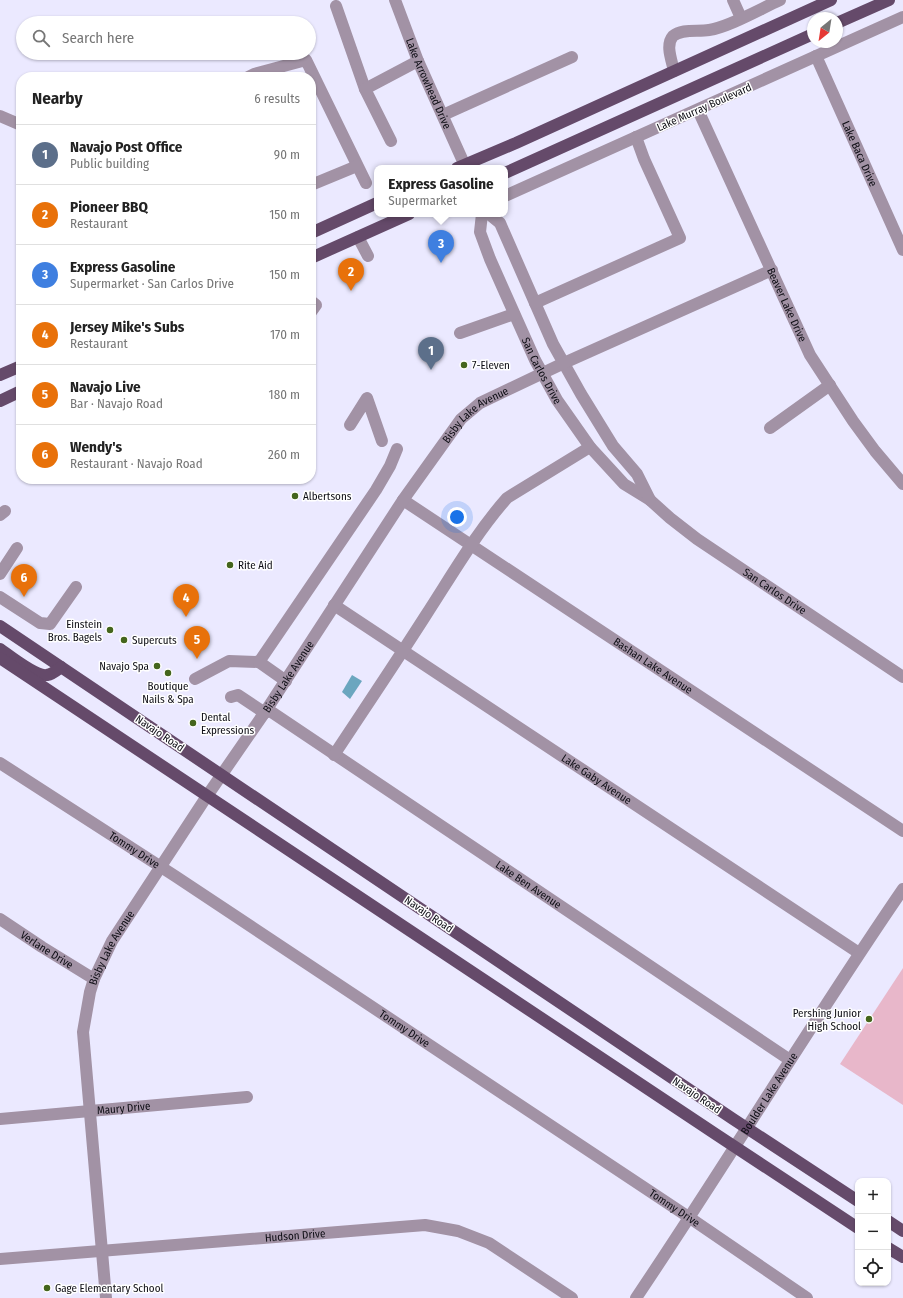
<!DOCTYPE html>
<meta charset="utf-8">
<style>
body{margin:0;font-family:"Fira Sans Condensed",sans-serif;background:#f6f6f6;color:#222}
.controls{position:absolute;right:12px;bottom:12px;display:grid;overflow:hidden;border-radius:8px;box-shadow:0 1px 3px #0004}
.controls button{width:36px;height:36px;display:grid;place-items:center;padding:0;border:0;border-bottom:1px solid #e0e0e0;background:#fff;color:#222;font:20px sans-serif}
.compass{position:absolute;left:807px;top:12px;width:36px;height:36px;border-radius:50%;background:#fff;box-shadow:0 1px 3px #0004;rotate:210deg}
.you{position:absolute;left:457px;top:517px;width:14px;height:14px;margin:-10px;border:3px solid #fff;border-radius:50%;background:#1a73e8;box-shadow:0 0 0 6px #1a73e833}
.badge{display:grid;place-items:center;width:26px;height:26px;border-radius:50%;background:#44651c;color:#fff;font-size:13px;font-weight:700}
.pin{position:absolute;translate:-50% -33px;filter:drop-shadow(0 1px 2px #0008)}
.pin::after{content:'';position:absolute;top:21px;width:14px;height:12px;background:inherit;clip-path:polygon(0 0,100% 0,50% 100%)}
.popup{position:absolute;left:374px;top:165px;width:134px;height:52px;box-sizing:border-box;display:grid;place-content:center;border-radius:8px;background:#fff;filter:drop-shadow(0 1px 3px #0005);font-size:13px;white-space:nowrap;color:#767676}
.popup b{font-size:15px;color:#222}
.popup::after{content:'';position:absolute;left:50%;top:100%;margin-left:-8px;border:8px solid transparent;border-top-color:#fff}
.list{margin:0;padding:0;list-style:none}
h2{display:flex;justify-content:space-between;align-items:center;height:52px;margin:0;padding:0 16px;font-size:17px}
h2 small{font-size:13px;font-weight:400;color:#767676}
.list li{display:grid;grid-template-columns:26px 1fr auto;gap:12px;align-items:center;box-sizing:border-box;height:60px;padding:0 16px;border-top:1px solid #e0e0e0}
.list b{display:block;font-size:15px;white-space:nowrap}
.list p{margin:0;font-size:13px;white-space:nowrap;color:#767676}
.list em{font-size:13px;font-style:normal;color:#767676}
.icon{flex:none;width:22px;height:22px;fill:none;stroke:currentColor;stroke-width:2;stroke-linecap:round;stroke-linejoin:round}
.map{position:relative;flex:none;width:903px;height:1298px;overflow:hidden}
.search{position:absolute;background:#fff;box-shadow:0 1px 3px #0004;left:16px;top:16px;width:300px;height:44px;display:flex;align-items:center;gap:10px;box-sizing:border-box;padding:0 14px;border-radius:22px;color:#767676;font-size:15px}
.panel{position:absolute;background:#fff;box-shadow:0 1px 3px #0004;left:16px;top:72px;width:300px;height:412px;border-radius:16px}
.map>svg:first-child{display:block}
.green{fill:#e8b7ca}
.water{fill:#6ba6bf}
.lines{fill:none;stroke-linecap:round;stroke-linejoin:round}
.minor{stroke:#a292a5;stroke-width:12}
.major{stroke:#654a6a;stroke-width:12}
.poi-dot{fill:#44651c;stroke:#fff;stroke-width:1.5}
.labels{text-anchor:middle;stroke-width:3;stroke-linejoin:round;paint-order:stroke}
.street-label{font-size:11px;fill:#0d0d14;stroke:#fff}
.poi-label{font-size:11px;fill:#0d0d14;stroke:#fff;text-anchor:start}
</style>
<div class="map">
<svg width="903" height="1298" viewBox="0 0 903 1298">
<rect width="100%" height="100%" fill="#ebe9ff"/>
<polygon class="green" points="903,968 903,1105 840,1064"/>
<polygon class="water" points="352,675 362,681 350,699 342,692"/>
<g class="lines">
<g class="minor">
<path id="s1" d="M 395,0 L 418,61 L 466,168"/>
<polyline points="733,0 741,18"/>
<polyline points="336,6 365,89"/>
<path id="s2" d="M 816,56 L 903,250"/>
<path d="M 674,71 C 672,61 665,45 673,36 C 682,28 698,32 709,30 C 729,27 760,9 780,0"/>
<polyline points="248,77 254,74 306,60 366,183"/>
<path id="s3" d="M 698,110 L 810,355 L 853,421 L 875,451 L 903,484"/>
<polyline points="443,115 572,57"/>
<polyline points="0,116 21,125"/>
<polyline points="391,141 365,89 418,61"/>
<polyline points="311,185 357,166"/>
<polyline points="505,196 903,17"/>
<path id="s4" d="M 482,214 L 480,232 L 490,259 L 535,360 L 557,400 L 590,447 L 624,484 L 650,500 L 670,518 L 697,539 L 903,677"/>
<polyline points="489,214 500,223 553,344 581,394 613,446 637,474 650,500"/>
<polyline points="358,237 368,256"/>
<polyline points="311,301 316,305 311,312"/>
<polyline points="535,303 680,238 644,159 636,137"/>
<polyline points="460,333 514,314"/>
<polyline points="350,425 367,398 382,441"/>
<polyline points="770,428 830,385"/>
<path id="s5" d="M 403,500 L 903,831"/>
<polyline points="0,515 5,511"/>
<polyline points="0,574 17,548"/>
<polyline points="0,597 40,623 50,624 76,587"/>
<path id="s6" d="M 334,605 L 859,953"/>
<polyline points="195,679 229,661 259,662"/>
<polyline points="286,681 259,662 376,490 390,466 397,449"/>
<polyline points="231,697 238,695 265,713"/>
<path id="s7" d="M 267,709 L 790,1060"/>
<path d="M 334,755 C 365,708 396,662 426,615 C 452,575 476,533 507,498 L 590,447"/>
<path id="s8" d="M 0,763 L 175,876 L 690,1218 L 807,1298"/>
<path id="s9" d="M 0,919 L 42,947 L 94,979"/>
<path id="s10" d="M 0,1119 L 247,1097"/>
<path id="s11" d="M 0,1259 L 425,1225 L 458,1231 L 489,1243 L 572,1298"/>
<path id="s12" d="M 106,1298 L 83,1032 L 90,992 L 94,979 L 112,941 L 207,796 L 267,709 L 403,500 L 461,419 L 480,403 L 564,363 L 772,270"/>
<path id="s13" d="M 636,1298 C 727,1163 811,1023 903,889"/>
</g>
<g class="major">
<polyline points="837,23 889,0"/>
<polyline points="457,168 516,143 831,0"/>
<polyline points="505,173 813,34"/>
<polyline points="311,233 377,203"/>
<polyline points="311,258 409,214"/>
<polyline points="0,375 21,366"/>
<polyline points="0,401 21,391"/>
<polyline points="0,626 733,1119 858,1201"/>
<path d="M 0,649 C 10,656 36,677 47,675 C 53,674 57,670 61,667"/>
<polyline points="0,658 717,1135 858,1228"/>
<polyline points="888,1221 903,1231"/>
<polyline points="888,1248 903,1257"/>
</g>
</g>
<g class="poi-dot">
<circle cx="464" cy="365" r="4"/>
<circle cx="295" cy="496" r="4"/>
<circle cx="230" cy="565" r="4"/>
<circle cx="110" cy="630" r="4"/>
<circle cx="124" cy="640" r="4"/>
<circle cx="157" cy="666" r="4"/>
<circle cx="168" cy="673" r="4"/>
<circle cx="193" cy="723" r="4"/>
<circle cx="869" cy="1019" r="4"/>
<circle cx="47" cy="1288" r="4"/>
</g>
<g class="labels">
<g class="street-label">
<text dy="4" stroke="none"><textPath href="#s1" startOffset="90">Lake Arrowhead Drive</textPath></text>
<text transform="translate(704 107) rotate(-24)" y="4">Lake Murray Boulevard</text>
<text dy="4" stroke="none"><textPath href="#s2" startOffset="107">Lake Baca Drive</textPath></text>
<text dy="4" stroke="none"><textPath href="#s3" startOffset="214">Beaver Lake Drive</textPath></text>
<text dy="4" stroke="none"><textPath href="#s4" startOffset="170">San Carlos Drive</textPath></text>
<text dy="4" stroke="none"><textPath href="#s12" startOffset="1005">Bisby Lake Avenue</textPath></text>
<text dy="4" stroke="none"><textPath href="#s4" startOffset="496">San Carlos Drive</textPath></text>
<text dy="4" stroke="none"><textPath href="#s5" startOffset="300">Bashan Lake Avenue</textPath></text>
<text dy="4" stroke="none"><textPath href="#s12" startOffset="681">Bisby Lake Avenue</textPath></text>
<text transform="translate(160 733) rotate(34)" y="4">Navajo Road</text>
<text dy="4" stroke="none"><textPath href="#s6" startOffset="315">Lake Gaby Avenue</textPath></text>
<text dy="4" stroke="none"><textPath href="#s8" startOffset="160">Tommy Drive</textPath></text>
<text dy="4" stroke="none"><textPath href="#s7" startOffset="315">Lake Ben Avenue</textPath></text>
<text transform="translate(429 914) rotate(34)" y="4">Navajo Road</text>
<text dy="4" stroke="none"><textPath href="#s12" startOffset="357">Bisby Lake Avenue</textPath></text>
<text dy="4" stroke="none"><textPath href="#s9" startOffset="56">Verlane Drive</textPath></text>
<text dy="4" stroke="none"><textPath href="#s8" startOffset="484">Tommy Drive</textPath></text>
<text dy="4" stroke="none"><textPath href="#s13" startOffset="244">Boulder Lake Avenue</textPath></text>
<text transform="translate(697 1095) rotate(34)" y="4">Navajo Road</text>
<text dy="4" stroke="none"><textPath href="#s10" startOffset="124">Maury Drive</textPath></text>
<text dy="4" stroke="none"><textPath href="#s8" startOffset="808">Tommy Drive</textPath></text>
<text dy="4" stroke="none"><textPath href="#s11" startOffset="296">Hudson Drive</textPath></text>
</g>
<g class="poi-label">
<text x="472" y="369">7-Eleven</text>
<text x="303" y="500">Albertsons</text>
<text x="238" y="569">Rite Aid</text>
<text x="102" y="628" text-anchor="end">Einstein<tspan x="102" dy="13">Bros. Bagels</tspan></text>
<text x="132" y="644">Supercuts</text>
<text x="149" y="670" text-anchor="end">Navajo Spa</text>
<text x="168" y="690" text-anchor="middle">Boutique<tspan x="168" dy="13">Nails &amp; Spa</tspan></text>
<text x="201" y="721">Dental<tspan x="201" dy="13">Expressions</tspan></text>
<text x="861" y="1017" text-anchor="end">Pershing Junior<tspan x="861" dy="13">High School</tspan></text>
<text x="55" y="1292">Gage Elementary School</text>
</g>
</g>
</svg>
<div class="controls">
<button>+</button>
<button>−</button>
<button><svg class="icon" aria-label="locate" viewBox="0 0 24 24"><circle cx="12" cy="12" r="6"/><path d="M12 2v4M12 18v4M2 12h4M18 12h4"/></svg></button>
</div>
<svg class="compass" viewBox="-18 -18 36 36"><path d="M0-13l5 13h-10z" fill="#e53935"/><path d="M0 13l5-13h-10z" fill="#767676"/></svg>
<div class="you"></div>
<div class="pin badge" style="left:431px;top:370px;background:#5c6f8a">1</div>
<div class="pin badge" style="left:351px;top:291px;background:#e8710a">2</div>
<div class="pin badge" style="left:441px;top:263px;background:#3f7fe0">3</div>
<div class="popup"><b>Express Gasoline</b>Supermarket</div>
<div class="pin badge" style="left:186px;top:617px;background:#e8710a">4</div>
<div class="pin badge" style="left:197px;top:659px;background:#e8710a">5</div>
<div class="pin badge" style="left:24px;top:597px;background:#e8710a">6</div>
<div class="search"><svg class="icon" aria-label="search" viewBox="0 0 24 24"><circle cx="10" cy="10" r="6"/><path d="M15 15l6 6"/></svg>Search here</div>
<section class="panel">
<h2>Nearby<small>6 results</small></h2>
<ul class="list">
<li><span class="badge" style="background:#5c6f8a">1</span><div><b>Navajo Post Office</b><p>Public building</p></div><em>90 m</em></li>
<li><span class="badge" style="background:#e8710a">2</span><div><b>Pioneer BBQ</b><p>Restaurant</p></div><em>150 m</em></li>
<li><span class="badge" style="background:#3f7fe0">3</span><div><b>Express Gasoline</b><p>Supermarket · San Carlos Drive</p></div><em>150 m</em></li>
<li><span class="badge" style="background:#e8710a">4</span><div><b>Jersey Mike's Subs</b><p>Restaurant</p></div><em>170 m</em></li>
<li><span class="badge" style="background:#e8710a">5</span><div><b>Navajo Live</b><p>Bar · Navajo Road</p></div><em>180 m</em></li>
<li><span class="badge" style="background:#e8710a">6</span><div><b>Wendy's</b><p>Restaurant · Navajo Road</p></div><em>260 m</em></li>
</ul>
</section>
</div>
